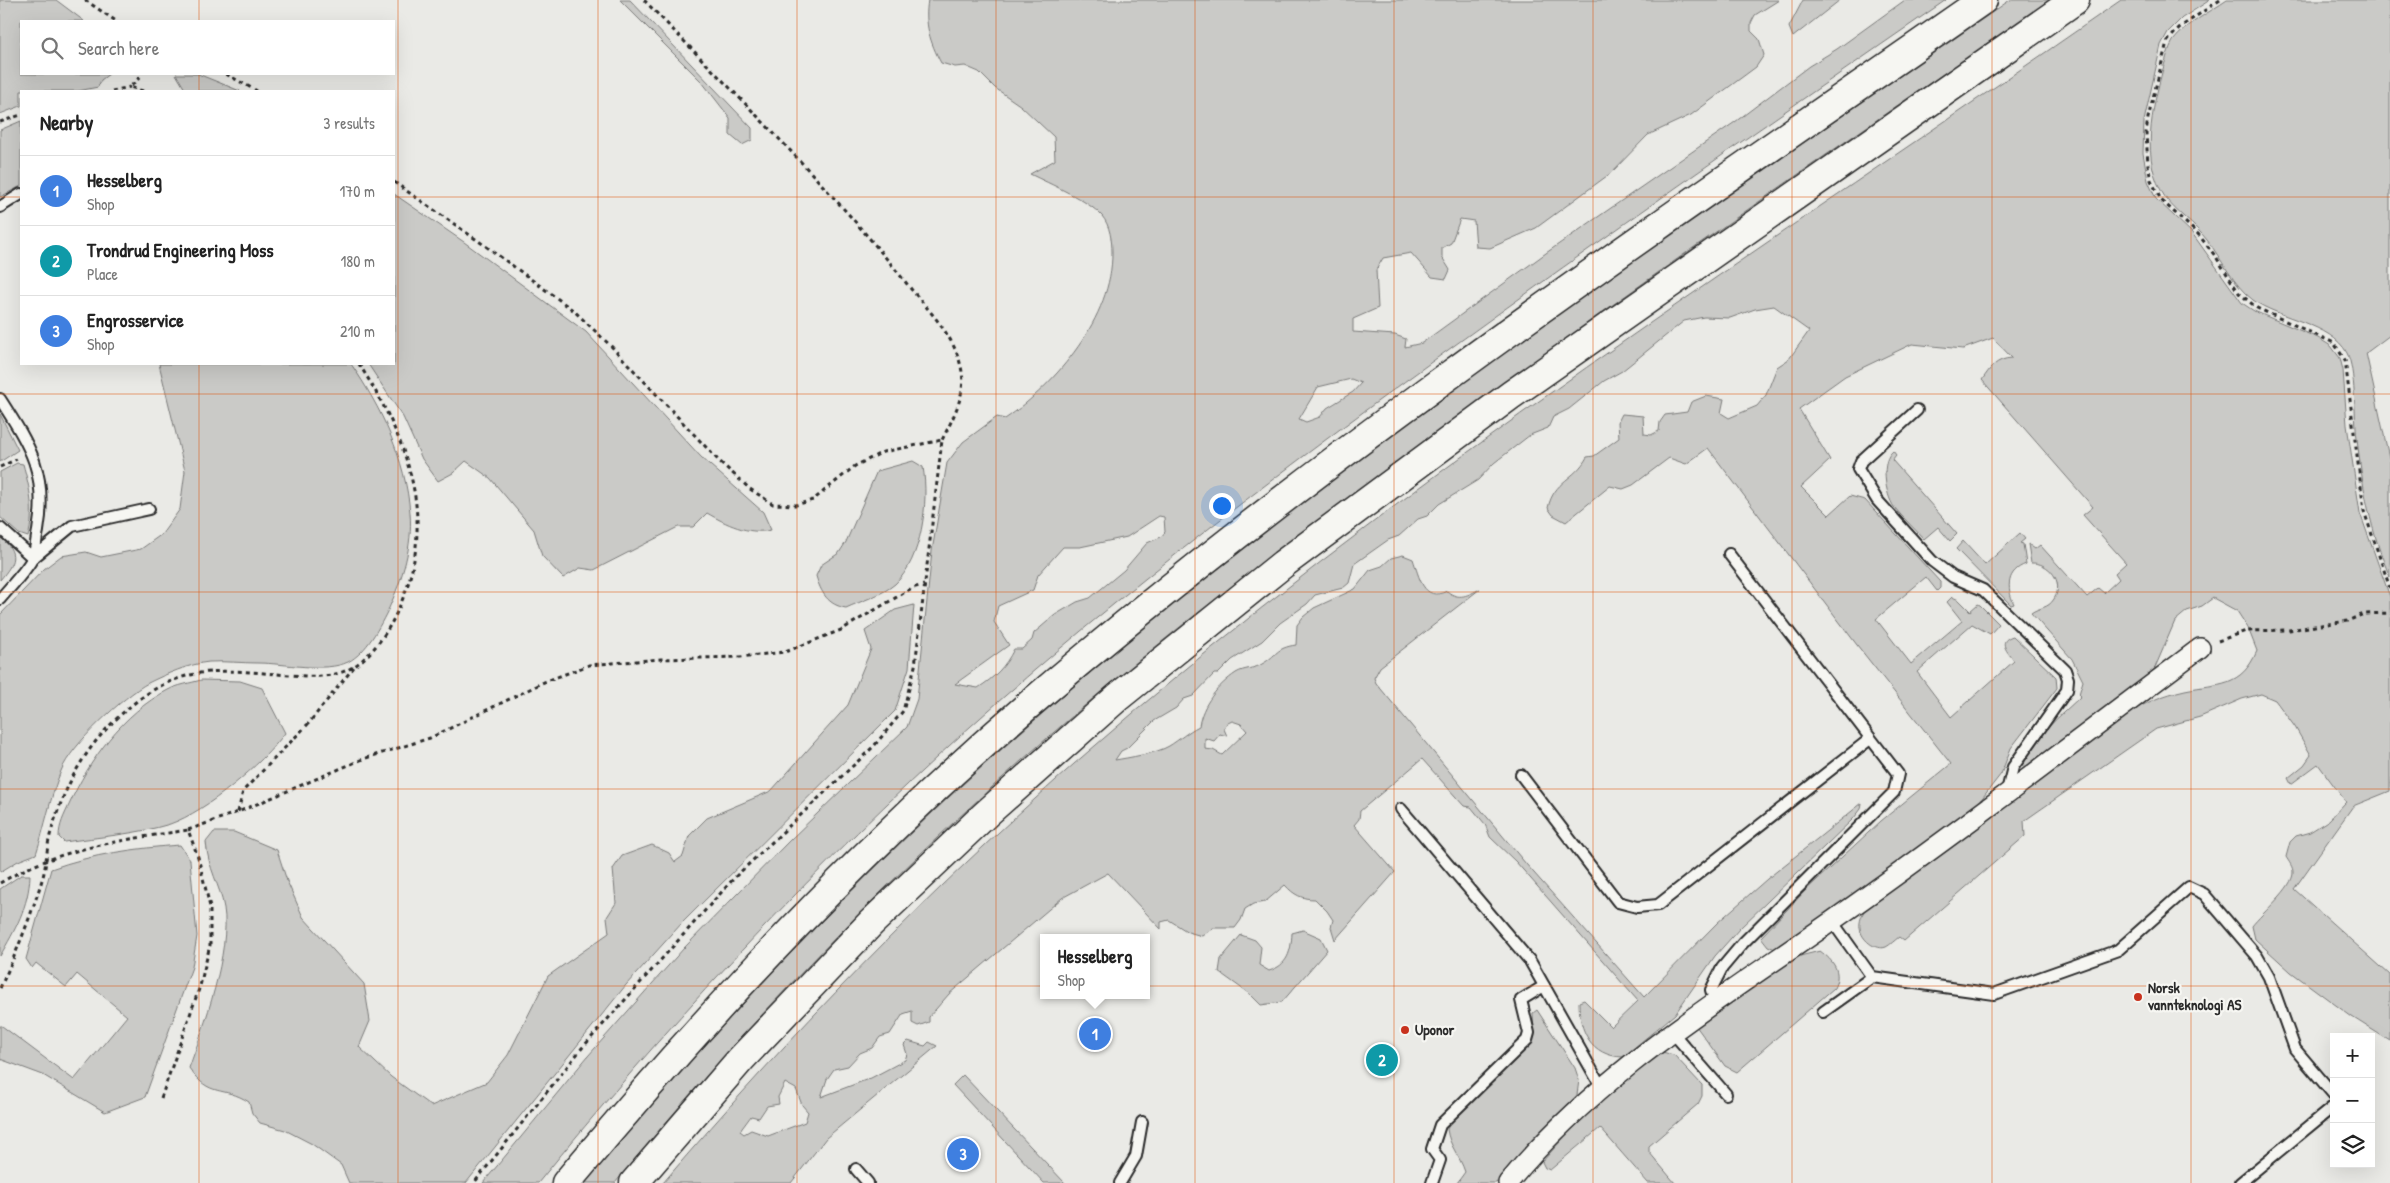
<!DOCTYPE html>
<meta charset="utf-8">
<style>
body{margin:0;font-family:"Patrick Hand",sans-serif;background:#f6f6f6;color:#222}
.controls{position:absolute;right:15px;bottom:15px;display:grid;overflow:hidden;border-radius:0px;box-shadow:0 5px 20px #0002}
.controls button{width:45px;height:45px;display:grid;place-items:center;padding:0;border:0;border-bottom:1px solid #e0e0e0;background:#fff;color:#222;font:25px sans-serif}
.you{position:absolute;left:1221px;top:505px;width:18px;height:18px;margin:-12px;border:4px solid #fff;border-radius:50%;background:#1a73e8;box-shadow:0 0 0 8px #1a73e833}
.badge{display:grid;place-items:center;width:32px;height:32px;border-radius:50%;background:#111827;color:#fff;font-size:16px;font-weight:700}
.pin{position:absolute;translate:-50% -50%;border:2px solid #fff;box-shadow:0 1px 5px #0006}
.popup{position:absolute;left:1040px;top:934px;width:110px;height:65px;box-sizing:border-box;display:grid;place-content:center;border-radius:0px;background:#fff;filter:drop-shadow(0 1px 4px #0005);font-size:16px;white-space:nowrap;color:#767676}
.popup b{font-size:19px;color:#222}
.popup::after{content:'';position:absolute;left:50%;top:100%;margin-left:-10px;border:10px solid transparent;border-top-color:#fff}
.list{margin:0;padding:0;list-style:none}
h2{display:flex;justify-content:space-between;align-items:center;height:65px;margin:0;padding:0 20px;font-size:21px}
h2 small{font-size:16px;font-weight:400;color:#767676}
.list li{display:grid;grid-template-columns:32px 1fr auto;gap:15px;align-items:center;box-sizing:border-box;height:70px;padding:0 20px;border-top:1px solid #e0e0e0}
.list b{display:block;font-size:19px;white-space:nowrap}
.list p{margin:0;font-size:16px;white-space:nowrap;color:#767676}
.list em{font-size:16px;font-style:normal;color:#767676}
.icon{flex:none;width:28px;height:28px;fill:none;stroke:currentColor;stroke-width:2;stroke-linecap:round;stroke-linejoin:round}
.map{position:relative;flex:none;width:2390px;height:1183px;overflow:hidden}
.search{position:absolute;background:#fff;box-shadow:0 5px 20px #0002;left:20px;top:20px;width:375px;height:55px;display:flex;align-items:center;gap:12px;box-sizing:border-box;padding:0 18px;border-radius:0px;color:#767676;font-size:19px}
.panel{position:absolute;background:#fff;box-shadow:0 5px 20px #0002;left:20px;top:90px;width:375px;height:275px;border-radius:0px}
.map>svg:first-child{display:block}
.green{fill:#cacac7;stroke:#7a7a79;fill-rule:evenodd}
.lines{fill:none;stroke-linecap:round;stroke-linejoin:round}
.lane-casing{stroke:#2b2b2b;stroke-width:14}
.street-casing{stroke:#2b2b2b;stroke-width:22}
.highway-casing{stroke:#2b2b2b;stroke-width:31}
.path{stroke:#2b2b2b;stroke-width:3;stroke-dasharray:4 4;stroke-linecap:butt}
.lane{stroke:#f6f6f2;stroke-width:10}
.street{stroke:#f6f6f2;stroke-width:19}
.highway{stroke:#f6f6f2;stroke-width:28}
.grid{fill:none;stroke:#df570e;stroke-width:1;stroke-opacity:0.55}
.poi-dot{fill:#c8321e;stroke:#f6f6f2;stroke-width:2}
.labels{text-anchor:middle;stroke-width:4.5;stroke-linejoin:round;paint-order:stroke}
.poi-label{font-size:15px;font-weight:bold;fill:#2b2b2b;stroke:#f6f6f2;text-anchor:start}
</style>
<div class="map">
<svg width="2390" height="1183" viewBox="0 0 2390 1183">
<rect width="100%" height="100%" fill="#eaeae6"/>
<filter id="ink" filterUnits="userSpaceOnUse"><feTurbulence type="fractalNoise" baseFrequency=".02" numOctaves="2"/><feDisplacementMap in="SourceGraphic" scale="10" xChannelSelector="R" yChannelSelector="G"/><feConvolveMatrix kernelMatrix="1 2 1 2 8 2 1 2 1" color-interpolation-filters="sRGB"/></filter>
<g filter="url(#ink)">
<g class="green">
<polygon points="0,0 56,0 84,21 21,21 21,74 109,74 101,80 98,87 78,91 21,91 21,106 0,114"/>
<polygon points="620,0 630,0 752,128 752,140 742,145 730,135 730,118 702,82"/>
<path d="M 928,0 L 1779,0 L 1755,15 L 1751,23 L 1751,31 L 1759,39 L 1764,55 L 1756,67 L 1691,115 L 1648,135 L 1611,173 L 1536,228 L 1490,248 L 1476,247 L 1474,221 L 1460,219 L 1451,243 L 1442,248 L 1442,257 L 1450,270 L 1446,279 L 1432,277 L 1411,253 L 1383,258 L 1376,270 L 1378,308 L 1353,319 L 1353,332 L 1395,335 L 1406,339 L 1405,347 L 1422,343 L 1546,253 L 1735,122 L 1809,66 L 1837,49 L 1905,0 L 1946,0 C 1775,118 1605,236 1437,358 C 1265,483 1094,612 937,757 C 794,889 661,1032 538,1183 L 483,1183 L 588,1056 L 684,948 L 789,841 L 907,727 L 917,699 L 932,551 L 947,463 L 963,442 L 997,417 L 1005,419 C 1056,384 1113,317 1112,252 C 1112,241 1110,225 1102,216 C 1088,200 1050,184 1030,174 L 1055,160 L 1054,137 L 1021,106 L 995,88 L 979,72 L 965,66 L 955,67 L 941,63 C 930,42 924,24 928,0 ZM 1351,379 L 1361,383 L 1353,392 L 1327,408 L 1320,417 L 1306,422 L 1299,419 L 1318,387 ZM 1159,516 L 1164,517 L 1165,532 L 1161,537 L 1147,543 L 1124,570 L 1090,598 L 1077,602 L 1055,615 L 1034,633 L 1032,640 L 1022,649 L 1014,649 C 1005,667 995,677 978,688 L 955,684 L 1009,645 L 994,622 L 998,606 L 1033,590 L 1038,575 L 1063,547 L 1080,547 L 1127,537 Z"/>
<polygon points="1803,0 1840,0 1793,37 1789,27"/>
<path d="M 2010,0 L 2050,0 C 1842,144 1633,287 1429,438 C 1298,534 1168,632 1046,739 C 890,875 746,1024 615,1183 L 585,1183 C 717,1026 858,876 1013,739 C 1323,465 1671,236 2010,0 Z"/>
<path d="M 2121,0 L 2210,0 L 2182,18 L 2168,32 L 2161,45 L 2144,121 L 2143,153 L 2148,181 L 2156,199 L 2192,233 L 2242,303 L 2254,311 L 2318,338 L 2331,346 L 2340,358 L 2343,370 L 2347,425 L 2360,513 L 2390,597 L 2390,791 L 2353,806 L 2294,889 L 2390,975 L 2390,1041 L 2352,1017 L 2291,972 L 2255,939 L 2252,926 C 2262,913 2294,887 2293,872 C 2293,867 2289,862 2286,857 L 2290,842 L 2296,836 L 2310,832 L 2329,820 L 2346,802 L 2318,764 L 2291,784 L 2288,778 L 2304,765 L 2311,755 L 2295,727 L 2275,700 L 2261,694 L 2242,699 L 2200,717 L 2156,729 L 2024,821 L 2025,836 L 1904,941 L 1899,937 C 1895,940 1890,945 1886,947 C 1875,951 1861,939 1860,928 C 1859,921 1862,915 1865,909 L 1958,843 L 2128,714 C 2146,702 2163,695 2185,690 C 2219,683 2241,688 2257,651 L 2248,628 L 2237,611 L 2213,598 L 2202,606 L 2187,611 L 2175,621 L 2154,670 L 2027,769 L 2024,766 C 2026,743 2065,712 2081,696 L 2079,694 L 2083,681 L 2072,659 L 2031,613 C 2039,607 2048,609 2054,599 C 2065,582 2049,562 2031,563 L 2028,544 L 2035,549 L 2040,545 L 2087,597 L 2098,588 L 2104,593 L 2119,579 L 2115,573 L 2126,563 L 2083,515 L 2093,507 L 1982,380 C 1991,367 1996,359 2012,358 L 1993,338 L 1963,349 L 1912,344 L 1845,376 L 1799,409 L 1830,460 L 1801,487 L 1829,515 L 1850,496 L 1865,500 L 1940,582 L 1940,588 L 1937,591 L 1926,577 L 1876,619 L 1911,664 L 1962,621 L 1947,602 L 1952,597 L 1959,600 L 1970,611 L 1978,604 L 1980,605 L 1999,624 L 1990,634 L 1972,624 L 1917,672 L 1951,717 L 2014,661 C 2008,652 1996,641 2013,636 L 2056,677 L 2057,688 L 2011,748 L 2001,774 L 1976,806 L 1845,902 L 1775,949 L 1768,946 L 1761,937 L 1805,891 L 1881,821 L 1951,764 L 1857,645 L 1708,448 L 1686,464 L 1669,458 L 1633,485 L 1623,489 L 1610,486 L 1566,522 L 1553,515 L 1548,508 C 1554,480 1575,480 1587,457 L 1594,456 L 1619,438 L 1618,422 L 1622,414 L 1643,416 L 1644,434 L 1651,435 L 1659,431 L 1660,422 L 1665,415 L 1687,412 L 1691,402 L 1706,396 L 1724,399 L 1721,413 L 1729,418 L 1757,406 L 1766,395 L 1777,367 L 1789,359 L 1809,331 L 1774,306 L 1755,309 L 1730,318 L 1704,317 L 1684,321 L 1622,371 L 1604,381 L 1569,409 L 1553,417 L 1548,428 L 1530,435 L 1494,463 L 1478,480 L 1439,504 L 1427,516 L 1418,519 L 1399,536 L 1388,540 L 1354,564 L 1349,583 L 1343,588 L 1315,595 L 1307,604 L 1280,623 L 1262,641 L 1232,660 L 1218,674 L 1214,674 L 1193,696 L 1184,699 L 1176,708 L 1154,721 L 1127,748 L 1121,751 L 1115,760 C 1127,758 1158,753 1169,746 C 1179,740 1187,732 1199,726 C 1202,705 1218,685 1236,673 C 1244,668 1255,669 1262,664 C 1278,655 1275,648 1296,645 L 1297,625 L 1303,617 L 1314,608 L 1355,589 L 1370,570 L 1382,566 L 1391,558 L 1403,555 L 1413,559 C 1419,576 1423,603 1447,591 C 1459,601 1468,595 1480,589 L 1380,667 L 1374,678 L 1376,683 L 1526,864 L 1644,997 L 1717,923 L 1767,879 L 1862,803 L 1861,809 L 1854,818 L 1740,928 L 1715,956 L 1675,1014 L 1623,1057 C 1591,1056 1579,1031 1579,1002 L 1584,1000 L 1611,1027 L 1638,1001 L 1516,862 L 1490,837 L 1485,824 L 1471,807 L 1464,806 L 1422,759 L 1360,811 L 1359,819 L 1354,825 L 1395,872 L 1335,940 L 1331,927 L 1333,920 L 1327,911 L 1315,899 C 1302,899 1294,895 1285,885 L 1265,902 L 1253,904 L 1245,909 L 1241,920 L 1235,928 L 1213,928 L 1202,936 L 1188,932 L 1169,920 L 1161,922 L 1161,929 L 1108,873 L 1062,898 L 949,994 L 929,1017 L 929,1022 L 918,1026 L 912,1023 L 912,1011 L 903,1014 L 890,1034 L 880,1037 L 872,1048 L 860,1053 L 848,1066 L 834,1069 L 827,1079 L 821,1097 L 871,1078 L 905,1060 L 907,1054 L 904,1045 L 908,1041 L 925,1046 L 929,1042 L 937,1046 L 826,1138 L 791,1183 L 663,1183 C 790,1034 927,894 1074,764 C 1399,478 1767,247 2121,0 ZM 1232,721 L 1241,724 L 1247,731 L 1222,755 L 1213,750 L 1205,749 L 1205,738 L 1214,741 L 1220,734 L 1227,736 L 1224,729 L 1226,724 ZM 785,1083 L 796,1089 L 802,1105 L 808,1112 L 805,1122 L 768,1136 L 751,1130 L 744,1134 L 740,1131 L 751,1116 L 759,1118 L 767,1106 L 779,1104 L 778,1097 Z"/>
<path d="M 2227,0 L 2390,0 L 2390,335 L 2366,353 L 2390,462 L 2390,577 C 2371,533 2362,486 2357,438 C 2354,416 2356,370 2347,353 C 2331,323 2279,319 2253,300 C 2233,285 2222,259 2207,240 C 2195,224 2175,212 2165,197 C 2140,160 2152,109 2163,69 C 2166,60 2168,49 2173,41 C 2186,24 2210,12 2227,0 Z"/>
<polygon points="176,74 198,74 240,91 186,91"/>
<polygon points="21,121 21,186 0,197 0,130"/>
<path d="M 394,194 L 464,242 L 586,332 L 701,457 L 763,512 L 771,530 C 748,535 726,524 707,513 L 693,527 L 678,527 L 594,570 L 580,568 L 563,578 L 542,556 L 534,530 L 490,478 L 466,461 L 453,473 L 438,481 L 422,459 L 403,417 L 368,364 L 394,364 Z"/>
<path d="M 159,364 L 351,364 C 381,407 406,460 410,513 C 413,546 402,579 389,608 C 380,626 367,652 348,662 C 325,673 284,663 258,663 C 242,663 225,661 209,662 C 189,664 166,674 148,683 C 124,696 71,745 61,771 C 50,797 45,827 36,854 L 18,861 L 0,872 L 0,615 L 44,569 L 61,556 L 86,552 L 101,557 L 141,549 L 162,534 L 180,509 L 185,471 Z"/>
<polygon points="0,414 18,450 0,462"/>
<path d="M 1893,451 L 1896,455 L 1892,460 L 1957,534 L 1950,541 L 1938,527 L 1924,539 C 1914,528 1903,518 1894,507 C 1885,494 1880,461 1893,451 Z"/>
<path d="M 913,461 L 923,467 C 929,502 922,559 895,584 C 882,595 861,601 846,608 C 828,605 821,593 816,576 L 821,565 L 839,553 L 846,542 L 877,471 Z"/>
<path d="M 17,463 L 23,464 C 30,489 35,511 28,537 L 19,534 L 0,517 L 0,472 Z"/>
<path d="M 2020,533 L 2025,539 L 2020,543 L 2023,544 L 2026,564 C 2007,571 2006,587 2014,604 L 2011,605 L 1956,549 L 1963,541 L 1985,565 Z"/>
<path d="M 0,536 C 19,554 15,562 0,580 Z"/>
<path d="M 914,605 L 909,668 L 895,711 L 682,923 L 626,985 L 466,1183 L 349,1183 L 341,1165 L 312,1144 L 285,1130 L 260,1123 L 252,1113 L 249,1102 C 223,1085 210,1099 189,1068 C 204,1027 231,950 224,908 C 220,885 208,869 206,842 L 214,832 L 234,832 L 277,850 L 287,881 L 303,917 L 364,984 L 370,1021 L 359,1047 L 391,1077 L 431,1106 L 487,1082 L 508,1055 L 548,976 L 609,933 L 607,917 L 616,903 L 613,869 L 622,856 L 652,845 L 669,853 L 675,862 L 683,856 L 689,836 L 707,818 L 771,791 L 848,705 L 871,649 L 865,631 L 895,610 Z"/>
<path d="M 201,680 L 240,681 L 262,688 L 285,733 C 262,764 207,811 170,824 C 137,834 99,837 64,842 L 59,837 C 59,825 64,816 69,805 C 89,760 123,713 168,690 C 177,685 191,683 201,680 Z"/>
<path d="M 180,845 L 190,860 L 197,936 L 192,967 L 145,1097 L 105,1112 L 43,1075 L 0,1059 L 0,1026 L 2,1026 L 74,1080 L 127,1016 L 77,974 L 66,987 L 36,963 L 32,968 L 26,959 L 51,869 C 92,854 137,848 180,845 Z"/>
<path d="M 21,875 L 30,875 C 29,906 15,930 0,956 L 0,889 Z"/>
<path d="M 1303,930 L 1321,938 L 1327,950 L 1282,1002 L 1261,1005 L 1251,995 L 1219,972 L 1221,959 L 1241,935 L 1255,940 L 1261,947 L 1259,965 L 1269,971 C 1288,965 1291,952 1292,933 Z"/>
<path d="M 1820,951 C 1834,961 1842,972 1834,988 L 1737,1072 L 1725,1066 L 1696,1026 L 1796,957 Z"/>
<path d="M 1537,1010 L 1575,1068 L 1579,1080 L 1577,1095 L 1517,1157 L 1496,1183 L 1457,1183 L 1465,1172 C 1460,1156 1449,1146 1447,1129 L 1453,1118 L 1527,1048 L 1534,1038 L 1533,1013 Z"/>
<path d="M 1662,1052 L 1674,1055 L 1702,1085 L 1702,1096 L 1698,1104 L 1649,1146 L 1649,1152 L 1675,1183 L 1648,1183 L 1600,1128 L 1550,1170 L 1545,1168 L 1542,1162 C 1576,1122 1616,1088 1656,1054 Z"/>
<polygon points="963,1075 1065,1183 1044,1183 953,1085"/>
</g>
<g class="lines">
<defs>
<g id="lane">
<polyline points="0,207 21,194"/>
<path d="M 0,399 C 30,446 48,473 38,531 C 36,539 36,549 33,557 C 28,569 9,588 0,599"/>
<polyline points="1917,410 1861,461 1858,469 1877,500 1932,561 1953,577 1983,590 2065,670 2068,679 2067,690 2013,767 2007,791"/>
<polyline points="0,528 33,558 72,526 149,509"/>
<polyline points="1521,775 1618,902 1637,907 1658,905 1870,739"/>
<polyline points="1401,809 1530,961 1602,1088"/>
<polyline points="1832,921 1872,977"/>
<polyline points="1715,1002 1711,990 1722,968 1743,943 1894,792 1898,774 1729,554"/>
<polyline points="1823,1012 1872,977 1994,994 2118,950 2189,887 2204,894 2257,956 2269,977 2295,1049 2334,1095"/>
<polyline points="1672,1032 1726,1094"/>
<polyline points="856,1169 868,1183"/>
<polyline points="1120,1183 1136,1156 1142,1122"/>
<polyline points="1432,1183 1440,1160 1432,1149 1440,1125 1527,1040 1529,1033 1521,1000 1544,986"/>
<polyline points="2240,1183 2334,1106"/>
</g>
<path id="street" d="M 1508,1183 C 1597,1074 1718,1001 1832,921 C 1957,833 2078,740 2200,648"/>
<g id="highway">
<path d="M 566,1183 C 707,1014 858,852 1025,708 C 1327,449 1657,227 1983,0"/>
<polyline points="634,1183 741,1059 871,923 986,814 1118,697 1283,564 1511,395 2075,0"/>
</g>
</defs>
<use href="#lane" class="lane-casing"/>
<use href="#street" class="street-casing"/>
<use href="#highway" class="highway-casing"/>
<g class="path">
<polyline points="85,0 116,21"/>
<path d="M 644,0 C 735,94 830,186 911,289 C 931,313 957,339 962,372 C 966,395 952,420 942,440"/>
<polyline points="2220,0 2179,28 2167,42 2148,118 2146,133 2148,165 2151,180 2161,200 2198,234 2216,257 2239,293 2257,308 2334,343 2345,360 2364,511 2390,588"/>
<polyline points="226,74 257,91"/>
<polyline points="112,91 130,87"/>
<polyline points="143,91 130,87 143,74"/>
<polyline points="0,122 21,115"/>
<polyline points="394,182 487,247 573,310 612,347 719,461 750,489 773,504 796,505 813,500 855,466 883,452 942,440 915,666 903,711 874,746 735,877 582,1048 474,1183"/>
<polyline points="0,467 17,459"/>
<polyline points="2218,641 2246,631 2289,630 2347,621 2364,614 2390,613"/>
<polyline points="238,812 243,791 308,724 354,667"/>
<polyline points="188,830 238,812 363,759 430,738 544,682 589,665 661,659 740,657 785,652 841,630 912,588 924,585"/>
<path d="M 0,883 C 57,848 123,840 188,830 L 198,857 L 210,907 L 210,945 L 200,986 L 161,1098"/>
<path d="M 0,988 C 16,954 31,916 42,880 C 47,865 46,848 51,832 C 67,777 92,736 137,701 C 188,662 231,671 290,675 C 306,676 323,678 339,673 C 362,667 381,642 392,622 C 441,529 412,447 359,364"/>
</g>
<use href="#lane" class="lane"/>
<use href="#street" class="street"/>
<use href="#highway" class="highway"/>
</g>
</g>
<path class="grid" d="M 199,0 L 199,21M 398,0 L 398,1183M 598,0 L 598,1183M 797,0 L 797,1183M 996,0 L 996,1183M 1195,0 L 1195,1183M 1394,0 L 1394,1183M 1593,0 L 1593,1183M 1792,0 L 1792,1183M 1992,0 L 1992,1183M 2191,0 L 2191,1183M 199,74 L 199,91M 0,197 L 21,197M 394,197 L 2390,197M 199,364 L 199,1183M 0,394 L 2390,394M 0,592 L 2390,592M 0,789 L 2390,789M 0,986 L 2390,986"/>
<g class="poi-dot">
<circle cx="2138" cy="997" r="5"/>
<circle cx="1405" cy="1030" r="5"/>
</g>
<g class="labels">
<g class="poi-label">
<text x="2148" y="993">Norsk<tspan x="2148" dy="17">vannteknologi AS</tspan></text>
<text x="1415" y="1035">Uponor</text>
</g>
</g>
</svg>
<div class="controls">
<button>+</button>
<button>−</button>
<button><svg class="icon" aria-label="layers" viewBox="0 0 24 24"><path d="M12 4l9 5-9 5-9-5zM3 14l9 5 9-5"/></svg></button>
</div>
<div class="you"></div>
<div class="pin badge" style="left:1095px;top:1034px;background:#3f7fe0">1</div>
<div class="popup"><b>Hesselberg</b>Shop</div>
<div class="pin badge" style="left:1382px;top:1060px;background:#0f9aa8">2</div>
<div class="pin badge" style="left:963px;top:1154px;background:#3f7fe0">3</div>
<div class="search"><svg class="icon" aria-label="search" viewBox="0 0 24 24"><circle cx="10" cy="10" r="6"/><path d="M15 15l6 6"/></svg>Search here</div>
<section class="panel">
<h2>Nearby<small>3 results</small></h2>
<ul class="list">
<li><span class="badge" style="background:#3f7fe0">1</span><div><b>Hesselberg</b><p>Shop</p></div><em>170 m</em></li>
<li><span class="badge" style="background:#0f9aa8">2</span><div><b>Trondrud Engineering Moss</b><p>Place</p></div><em>180 m</em></li>
<li><span class="badge" style="background:#3f7fe0">3</span><div><b>Engrosservice</b><p>Shop</p></div><em>210 m</em></li>
</ul>
</section>
</div>
